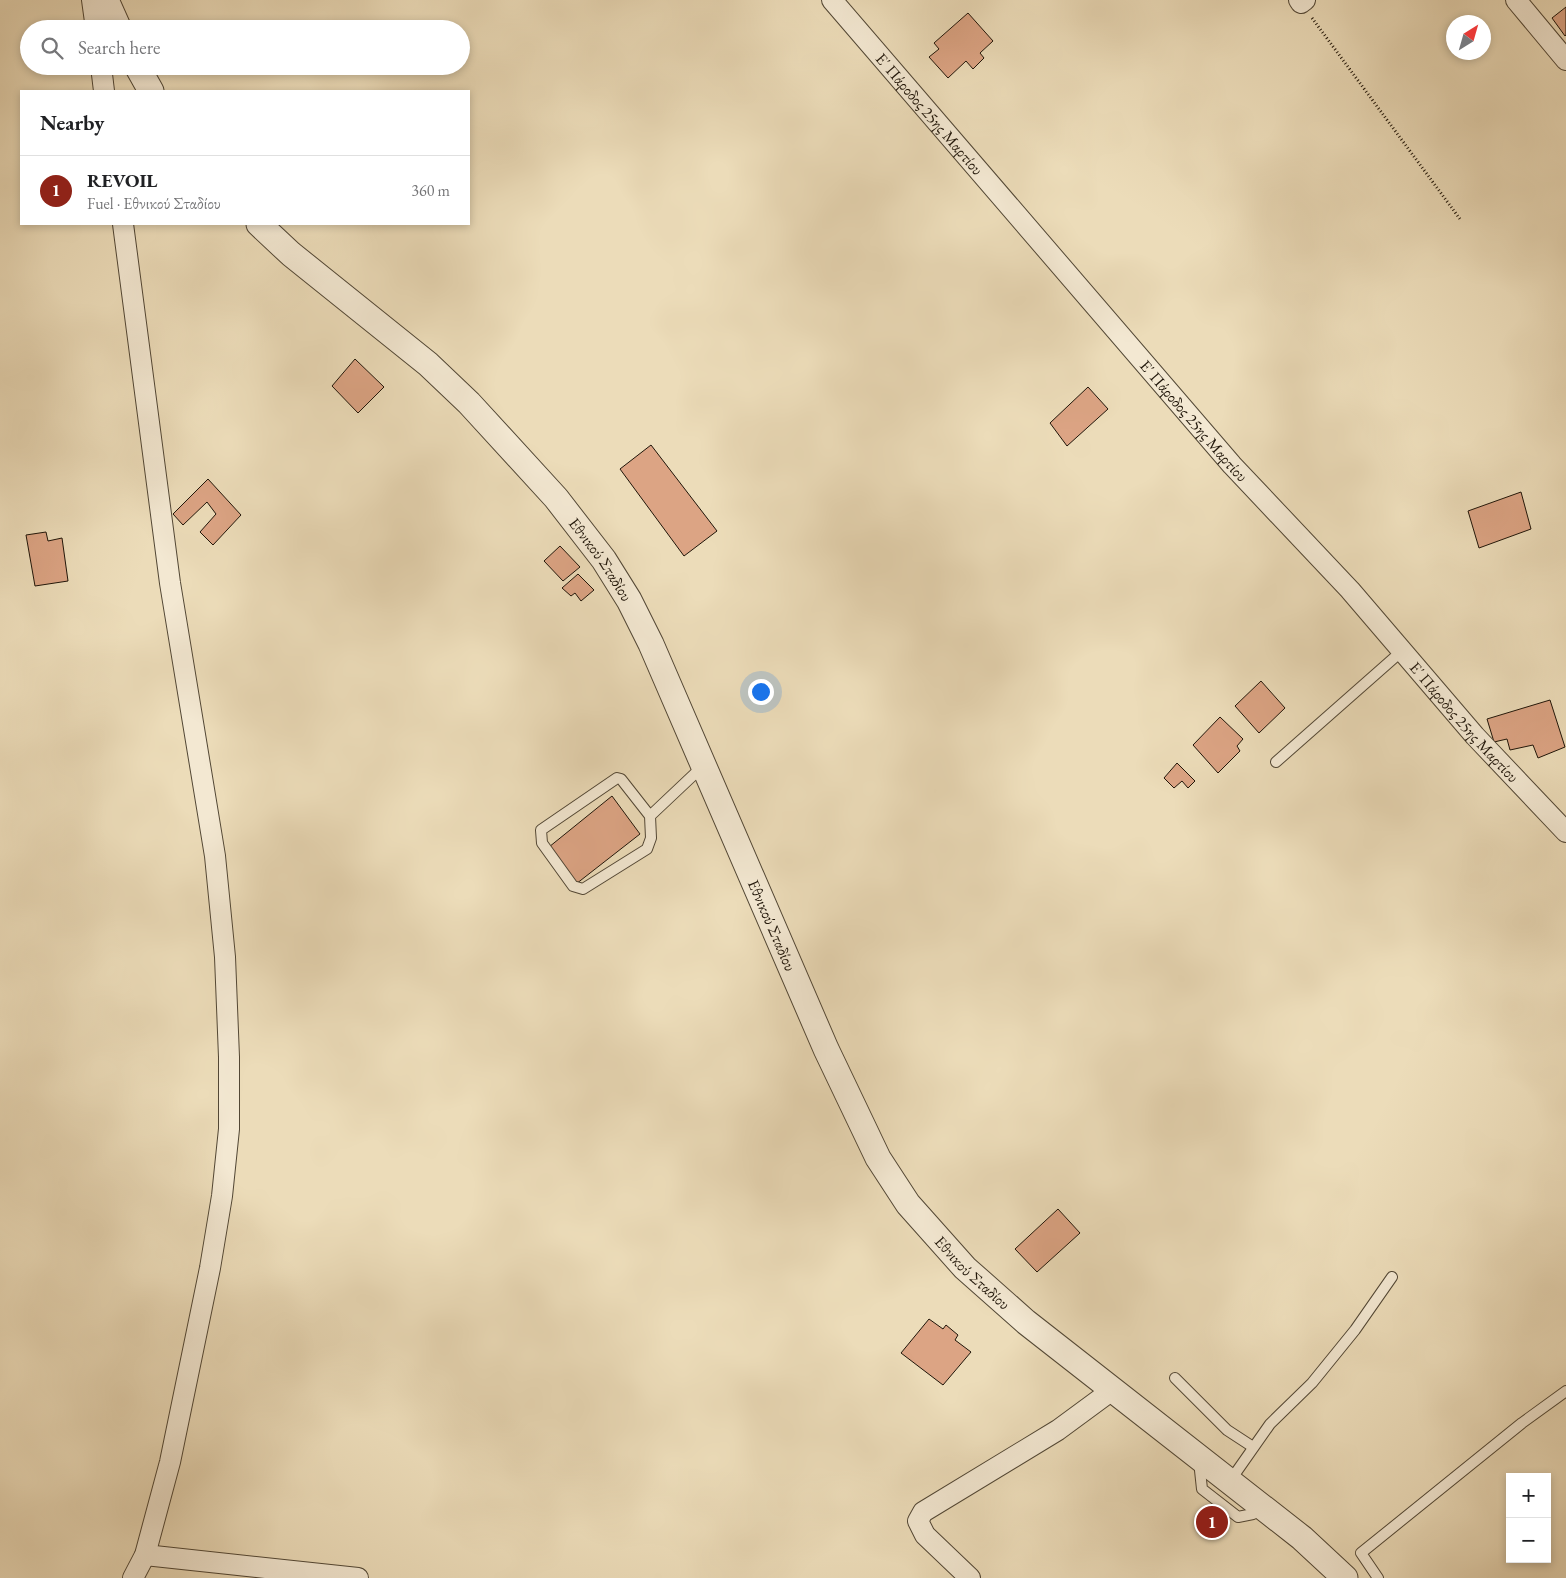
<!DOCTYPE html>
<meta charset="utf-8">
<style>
body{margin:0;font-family:"EB Garamond",serif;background:#f2f2f2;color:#202124}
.controls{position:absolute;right:15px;bottom:15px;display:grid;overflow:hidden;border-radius:0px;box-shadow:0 2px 8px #0003}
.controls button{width:45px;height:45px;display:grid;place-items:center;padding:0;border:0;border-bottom:1px solid #e0e0e0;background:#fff;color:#202124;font:25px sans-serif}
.compass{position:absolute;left:1446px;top:15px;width:45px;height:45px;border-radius:50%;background:#fff;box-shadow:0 2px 8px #0003;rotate:37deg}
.you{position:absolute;left:760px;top:691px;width:18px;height:18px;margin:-12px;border:4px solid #fff;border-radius:50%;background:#1a73e8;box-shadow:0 0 0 8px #1a73e833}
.badge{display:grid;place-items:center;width:32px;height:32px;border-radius:50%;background:#8f2418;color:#fff;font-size:16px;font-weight:700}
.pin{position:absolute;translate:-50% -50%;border:2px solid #fff;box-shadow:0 1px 5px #0006}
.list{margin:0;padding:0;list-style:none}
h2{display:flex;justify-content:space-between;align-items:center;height:65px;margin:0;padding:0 20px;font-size:21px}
h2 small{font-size:16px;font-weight:400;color:#757577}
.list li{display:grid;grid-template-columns:32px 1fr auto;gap:15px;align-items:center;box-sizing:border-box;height:70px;padding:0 20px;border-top:1px solid #e0e0e0}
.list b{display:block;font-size:19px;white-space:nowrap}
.list p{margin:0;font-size:16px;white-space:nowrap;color:#757577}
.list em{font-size:16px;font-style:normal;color:#757577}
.icon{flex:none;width:28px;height:28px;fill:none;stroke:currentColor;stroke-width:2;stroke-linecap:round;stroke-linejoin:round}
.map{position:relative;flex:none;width:1566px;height:1578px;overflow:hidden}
.search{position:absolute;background:#fff;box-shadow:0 2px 8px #0003;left:20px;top:20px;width:450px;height:55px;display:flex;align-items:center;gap:12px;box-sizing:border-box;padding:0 18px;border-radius:28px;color:#757577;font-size:19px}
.panel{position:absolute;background:#fff;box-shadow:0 2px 8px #0003;left:20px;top:90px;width:450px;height:135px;border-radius:0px}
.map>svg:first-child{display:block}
.building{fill:#dca484;stroke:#1f1509}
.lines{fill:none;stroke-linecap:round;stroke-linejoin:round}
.service-casing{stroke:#524735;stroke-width:12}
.minor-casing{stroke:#524735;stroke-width:22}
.tertiary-casing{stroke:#524735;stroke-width:27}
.path{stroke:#1f1509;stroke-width:3;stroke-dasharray:1 2.5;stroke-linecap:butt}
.service{stroke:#f3e8d2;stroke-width:10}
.minor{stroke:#f3e8d2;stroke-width:20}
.tertiary{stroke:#f3e8d2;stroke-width:25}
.labels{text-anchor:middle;stroke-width:4;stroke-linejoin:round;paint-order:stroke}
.street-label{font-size:16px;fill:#1f1509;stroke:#f3e8d2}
</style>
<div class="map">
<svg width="1566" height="1578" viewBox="0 0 1566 1578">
<rect width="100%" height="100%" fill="#ecdcb9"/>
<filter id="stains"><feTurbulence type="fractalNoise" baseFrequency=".004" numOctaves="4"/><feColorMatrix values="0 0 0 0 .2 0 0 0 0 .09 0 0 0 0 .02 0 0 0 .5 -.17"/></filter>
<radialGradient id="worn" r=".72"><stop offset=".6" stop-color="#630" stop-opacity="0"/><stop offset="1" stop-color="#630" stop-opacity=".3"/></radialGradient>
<g class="building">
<polygon points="1566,7 1566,35 1565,36 1552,18"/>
<polygon points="968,13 993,41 980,53 984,58 973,69 966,61 948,78 929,57 939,49 934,43"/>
<polygon points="355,359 384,387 358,413 332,386"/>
<polygon points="1088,387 1108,409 1067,446 1050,423"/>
<polygon points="651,445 717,531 684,556 620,469"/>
<polygon points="208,479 241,515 213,545 200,532 216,514 207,502 183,525 173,514"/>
<polygon points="1521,492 1531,529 1479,548 1468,511"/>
<polygon points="46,532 48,541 62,538 68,581 35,586 26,535"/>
<polygon points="560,546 580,567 563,581 544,561"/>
<polygon points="578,574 594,590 581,601 575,593 571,596 562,588"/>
<polygon points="1261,681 1285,708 1259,733 1235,706"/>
<polygon points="1550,700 1565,747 1538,758 1533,745 1510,750 1507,739 1494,742 1487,719"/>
<polygon points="1220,717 1243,739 1237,746 1240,751 1218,773 1193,745"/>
<polygon points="1177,763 1195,781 1188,788 1182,781 1174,788 1164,778"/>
<polygon points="612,796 640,834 576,884 549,847"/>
<polygon points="1058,1209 1080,1233 1037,1272 1015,1249"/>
<polygon points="929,1319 943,1329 946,1325 958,1335 955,1340 971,1352 943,1385 901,1353"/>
</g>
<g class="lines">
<defs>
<g id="service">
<polyline points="1276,762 1403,650"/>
<polyline points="650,816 621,779 617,778 541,830 542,843 573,886 583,889 647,849 651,838 650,816 703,766"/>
<polyline points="1175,1378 1227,1430 1253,1447"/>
<polyline points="1199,1461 1202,1489 1238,1517 1253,1514"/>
<polyline points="1230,1481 1270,1424 1312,1383 1355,1330 1392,1277"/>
<polyline points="1378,1578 1361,1553 1522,1423 1566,1391"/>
</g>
<g id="minor">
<polyline points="92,0 96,29"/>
<path id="s1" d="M 832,0 L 1232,465 L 1350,590 L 1475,736 L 1566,832"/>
<polyline points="1299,0 1301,3 1305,0"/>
<polyline points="1516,0 1566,60"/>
<polyline points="101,66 104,91"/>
<polyline points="123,224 170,583 215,856 225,957 229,1057 229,1129 222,1196 210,1268 170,1462 145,1555 133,1578"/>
<polyline points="145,1555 358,1578"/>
<polyline points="970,1578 925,1535 918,1521 923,1512 1058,1430 1111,1391"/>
</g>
<g id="tertiary">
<polyline points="106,0 119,29"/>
<polyline points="137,66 151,91"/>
<path id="s2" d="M 259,224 L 291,254 L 428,364 L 469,403 L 556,498 L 604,560 L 629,600 L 651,644 L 826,1049 L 878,1158 L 908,1204 L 965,1268 L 1026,1322 L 1302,1538 L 1345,1578"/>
</g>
</defs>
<use href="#service" class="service-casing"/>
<use href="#minor" class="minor-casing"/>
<use href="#tertiary" class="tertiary-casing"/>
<polyline class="path" points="1312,18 1460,219"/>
<use href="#service" class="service"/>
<use href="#minor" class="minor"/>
<use href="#tertiary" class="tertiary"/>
</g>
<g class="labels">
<g class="street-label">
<text dy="6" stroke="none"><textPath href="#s1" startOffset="150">Ε΄ Πάροδος 25ης Μαρτίου</textPath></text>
<text dy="6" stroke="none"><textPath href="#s1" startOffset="555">Ε΄ Πάροδος 25ης Μαρτίου</textPath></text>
<text dy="6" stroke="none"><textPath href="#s2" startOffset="481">Εθνικού Σταδίου</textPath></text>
<text dy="6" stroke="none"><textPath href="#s1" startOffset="960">Ε΄ Πάροδος 25ης Μαρτίου</textPath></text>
<text dy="6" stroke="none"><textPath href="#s2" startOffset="886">Εθνικού Σταδίου</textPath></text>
<text dy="6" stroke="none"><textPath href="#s2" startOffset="1291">Εθνικού Σταδίου</textPath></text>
</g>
</g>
<rect width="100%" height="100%" filter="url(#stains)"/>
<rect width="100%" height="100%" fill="url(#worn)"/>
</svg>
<div class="controls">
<button>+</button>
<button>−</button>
</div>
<svg class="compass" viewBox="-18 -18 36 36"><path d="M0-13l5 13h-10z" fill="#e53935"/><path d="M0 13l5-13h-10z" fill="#757577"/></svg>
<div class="you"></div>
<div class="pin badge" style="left:1212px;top:1522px">1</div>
<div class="search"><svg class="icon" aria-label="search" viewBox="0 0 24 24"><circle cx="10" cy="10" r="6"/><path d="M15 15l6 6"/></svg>Search here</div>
<section class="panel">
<h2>Nearby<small></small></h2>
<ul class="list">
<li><span class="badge">1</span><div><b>REVOIL</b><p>Fuel · Εθνικού Σταδίου</p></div><em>360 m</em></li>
</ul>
</section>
</div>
